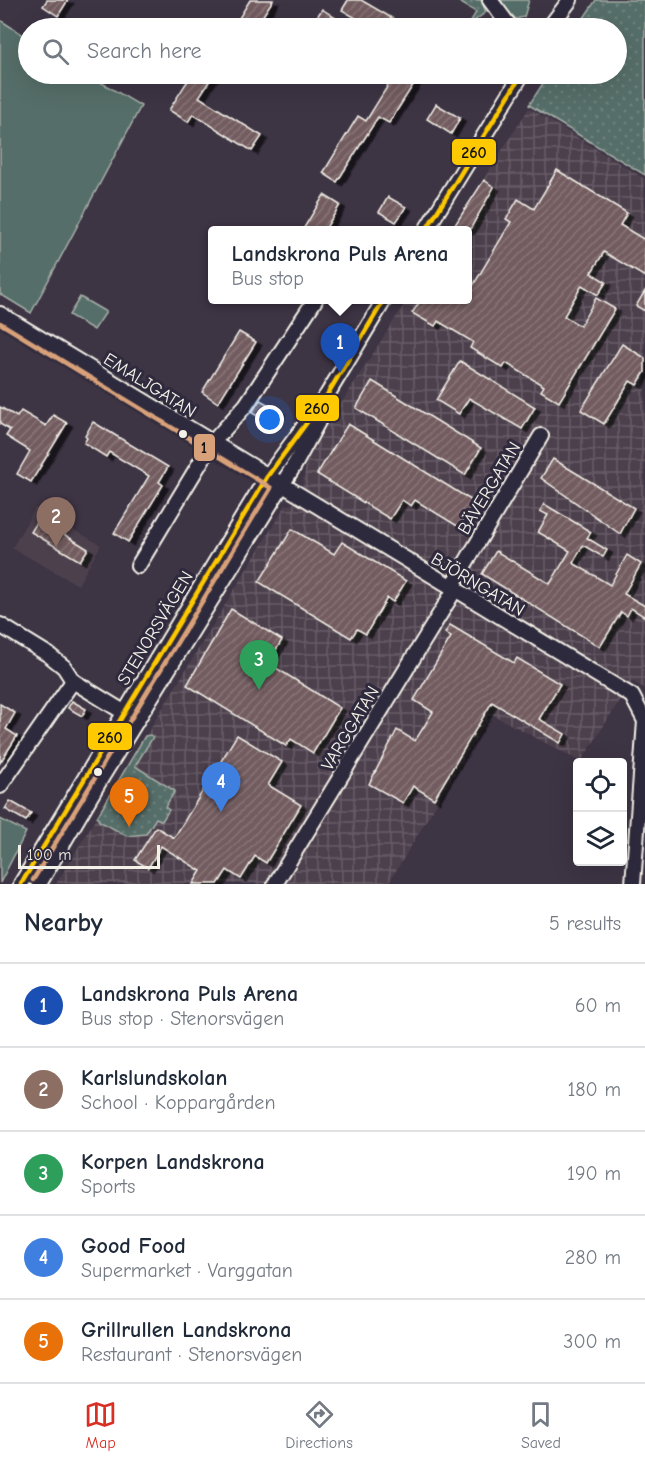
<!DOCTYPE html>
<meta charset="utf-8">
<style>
body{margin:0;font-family:"Comic Neue",sans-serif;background:#f2f2f3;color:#1f2937}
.controls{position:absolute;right:18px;bottom:18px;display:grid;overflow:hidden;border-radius:6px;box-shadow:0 6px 24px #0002}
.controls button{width:54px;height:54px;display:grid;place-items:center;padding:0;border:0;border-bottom:2px solid #e0e1e3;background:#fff;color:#1f2937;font:30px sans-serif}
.scale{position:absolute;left:18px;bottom:15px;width:142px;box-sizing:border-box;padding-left:6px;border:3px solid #f4f1e8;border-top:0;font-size:16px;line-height:21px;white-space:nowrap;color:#f4f1e8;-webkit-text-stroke:4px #2f2a3d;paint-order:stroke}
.you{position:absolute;left:270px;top:420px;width:21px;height:21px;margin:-15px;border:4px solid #fff;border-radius:50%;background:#1a73e8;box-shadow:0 0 0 9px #1a73e833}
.badge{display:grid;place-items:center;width:39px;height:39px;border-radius:50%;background:#d93025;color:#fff;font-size:20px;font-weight:700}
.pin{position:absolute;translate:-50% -50px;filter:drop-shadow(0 2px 3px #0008)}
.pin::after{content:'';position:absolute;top:32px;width:21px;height:18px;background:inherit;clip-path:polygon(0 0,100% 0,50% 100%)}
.popup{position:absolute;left:208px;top:226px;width:264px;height:78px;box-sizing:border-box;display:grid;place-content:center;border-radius:6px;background:#fff;filter:drop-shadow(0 2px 4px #0005);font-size:20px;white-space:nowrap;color:#747a83}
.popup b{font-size:22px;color:#1f2937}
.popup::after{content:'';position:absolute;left:50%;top:100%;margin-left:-12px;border:12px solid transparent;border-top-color:#fff}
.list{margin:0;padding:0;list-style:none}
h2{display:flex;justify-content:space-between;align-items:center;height:78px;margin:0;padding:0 24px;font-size:26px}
h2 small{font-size:20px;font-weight:400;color:#747a83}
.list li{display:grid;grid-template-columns:39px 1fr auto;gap:18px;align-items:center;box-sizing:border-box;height:84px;padding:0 24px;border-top:2px solid #e0e1e3}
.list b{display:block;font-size:22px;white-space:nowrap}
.list p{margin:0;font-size:20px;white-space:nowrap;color:#747a83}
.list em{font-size:20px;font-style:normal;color:#747a83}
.icon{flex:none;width:33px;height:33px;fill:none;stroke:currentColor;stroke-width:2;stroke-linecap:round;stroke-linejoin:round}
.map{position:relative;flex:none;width:645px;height:884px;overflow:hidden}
.search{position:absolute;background:#fff;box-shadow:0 6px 24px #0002;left:18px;right:18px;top:18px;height:66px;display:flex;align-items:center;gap:15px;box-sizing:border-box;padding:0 21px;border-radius:33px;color:#747a83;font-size:22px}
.sheet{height:498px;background:#fff}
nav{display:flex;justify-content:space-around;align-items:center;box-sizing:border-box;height:84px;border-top:2px solid #e0e1e3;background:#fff;font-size:16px;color:#747a83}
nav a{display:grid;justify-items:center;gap:3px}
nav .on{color:#d93025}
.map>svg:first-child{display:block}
.built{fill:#4d404d}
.industrial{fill:url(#industrial-grid)}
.grass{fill:url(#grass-dots);stroke:#a6b0a8;stroke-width:1.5}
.forest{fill:url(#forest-firs);stroke:#a6b0a8;stroke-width:1.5}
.park{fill:#576e69;stroke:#a6b0a8;stroke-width:1.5}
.building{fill:url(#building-hatch);stroke:#f4f1e8;stroke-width:1.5;filter:url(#shadow)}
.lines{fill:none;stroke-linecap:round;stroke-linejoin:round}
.minor-casing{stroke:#f4f1e8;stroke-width:18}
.minor{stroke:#2f2a3d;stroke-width:14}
.bus-1-casing{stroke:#2f2a3d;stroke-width:9}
.bus-2-casing{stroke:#2f2a3d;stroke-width:9}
.bus-1{stroke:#fec900;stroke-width:4.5}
.bus-2{stroke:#d9a179;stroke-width:4.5}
.bus-dot{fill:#f4f1e8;stroke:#2f2a3d;stroke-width:2}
.labels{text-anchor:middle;stroke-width:6;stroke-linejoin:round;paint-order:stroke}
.street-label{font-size:18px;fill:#f4f1e8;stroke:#2f2a3d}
.line-badge{stroke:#2f2a3d;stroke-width:2}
.pale-badge-label{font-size:16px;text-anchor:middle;font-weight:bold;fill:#111}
</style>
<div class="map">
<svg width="645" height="884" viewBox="0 0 645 884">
<defs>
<pattern id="industrial-grid" width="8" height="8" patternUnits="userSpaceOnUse" patternTransform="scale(1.5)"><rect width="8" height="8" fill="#4d404d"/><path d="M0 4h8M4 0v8" fill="none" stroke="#675c67"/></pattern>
<pattern id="grass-dots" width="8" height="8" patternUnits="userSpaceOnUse" patternTransform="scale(1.5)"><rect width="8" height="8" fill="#576e69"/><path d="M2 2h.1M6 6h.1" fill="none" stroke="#70837e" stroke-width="1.8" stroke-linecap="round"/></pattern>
<pattern id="forest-firs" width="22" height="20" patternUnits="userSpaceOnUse" patternTransform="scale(1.5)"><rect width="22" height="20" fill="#576e69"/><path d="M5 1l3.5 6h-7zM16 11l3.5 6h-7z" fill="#70837e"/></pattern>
<pattern id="building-hatch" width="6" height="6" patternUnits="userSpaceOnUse" patternTransform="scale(1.5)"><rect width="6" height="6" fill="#735c61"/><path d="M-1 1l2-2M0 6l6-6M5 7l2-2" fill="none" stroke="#887478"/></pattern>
<filter id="shadow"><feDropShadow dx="5.5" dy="3.5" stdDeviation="0" flood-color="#0009"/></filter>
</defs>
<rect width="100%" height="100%" fill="#3d3444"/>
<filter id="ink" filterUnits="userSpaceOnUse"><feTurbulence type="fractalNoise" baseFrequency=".0167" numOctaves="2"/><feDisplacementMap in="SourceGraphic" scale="12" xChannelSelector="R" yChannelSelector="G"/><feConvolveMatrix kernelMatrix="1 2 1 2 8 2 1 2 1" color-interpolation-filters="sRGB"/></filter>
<g filter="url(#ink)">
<polygon class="built" points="35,508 101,545 78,585 12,548"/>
<polygon class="industrial" points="529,108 645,179 645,689 632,681 581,762 491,714 388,884 56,884 285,506 295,503 305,492 302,488 307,457 407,300 467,300 467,230 451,230"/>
<g class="grass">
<polygon points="456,0 481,0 486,12 469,25 476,12"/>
<polygon points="596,0 645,0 645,175 529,105 549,74 616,74 616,28 577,28"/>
<polygon points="150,735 153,737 135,766 175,791 165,807 169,810 162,821 156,818 146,834 127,836 99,821 97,817 145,736"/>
</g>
<polygon class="forest" points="496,0 529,0 524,17 516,19"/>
<g class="park">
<polygon points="0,20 28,38 28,74 87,74 141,106 31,313 0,294"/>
<polygon points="80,297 106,312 94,330 69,315"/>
<polygon points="0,819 26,832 0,883"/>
</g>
<g class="building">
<polygon points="47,0 68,0 58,16 43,6"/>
<polygon points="250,0 273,0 255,28 233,28"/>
<polygon points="348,0 361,0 409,28 373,28 342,10"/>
<polygon points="322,9 337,19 331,28 310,28"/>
<polygon points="64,20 78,28 59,28"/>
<polygon points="192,74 214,74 199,97 262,136 252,151 193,114 188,122 169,110"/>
<polygon points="395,74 420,74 389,123 378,117 337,182 323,173 358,116 366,121"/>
<polygon points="436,104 460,118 451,134 427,119"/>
<polygon points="557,170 627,213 620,225 645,240 645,277 604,252 591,273 606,282 598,295 582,285 564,316 580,326 596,298 615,309 559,402 541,391 544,386 506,363 503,368 470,348 473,342 438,321 435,326 412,313 421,300 468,300 468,294 511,222 506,219 518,199 534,209"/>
<polygon points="484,180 494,187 469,231 451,231"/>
<polygon points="324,195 340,205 324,231 302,231"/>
<polygon points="388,197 406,207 396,222 379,212"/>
<polygon points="645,291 645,311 636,306"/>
<polygon points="239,332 256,342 218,403 202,392"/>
<polygon points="622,344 645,358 645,372 637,385 630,381 604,424 581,410"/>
<polygon points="460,361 535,407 522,429 469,398 459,414 436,400"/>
<polygon points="372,381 481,448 465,475 356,408"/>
<polygon points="260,400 280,411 273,424 252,413"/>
<polygon points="0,407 17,417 21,411 46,426 53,415 67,423 31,482 17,474 30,451 6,436 10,430 0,424"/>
<polygon points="93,422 168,467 159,482 163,485 128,542 114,533 149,476 109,452 106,457 84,443 87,438 85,436"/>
<polygon points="348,424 474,502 459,527 415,500 411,506 402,500 390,519 317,474"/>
<polygon points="553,459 634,508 620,534 541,478"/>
<polygon points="544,504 591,532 587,538 607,550 603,557 583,545 573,563 610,585 627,555 641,564 624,594 645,606 645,617 631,608 627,616 621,612 600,647 482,574 496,551 550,584 570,551 538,532 548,515 540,511"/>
<polygon points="39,519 88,549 80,561 31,532"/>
<polygon points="292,529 334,554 342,542 406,581 393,602 387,598 366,634 357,629 351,638 259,582"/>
<polygon points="231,609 282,640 268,663 340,708 313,753 291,739 286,746 187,685"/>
<polygon points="450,625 514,663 517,658 560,684 539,719 565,734 560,743 492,702 434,799 413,786 403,803 369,784 397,730 415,741 433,712 414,700 451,637 445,633"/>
<polygon points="72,701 86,709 82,716 68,708"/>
<polygon points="0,704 15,713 6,729 17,736 0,763"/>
<polygon points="237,735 282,762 268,785 301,805 266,863 255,856 241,879 227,870 218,884 193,884 201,871 161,846 148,868 135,860 156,827 174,838"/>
<polygon points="10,801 31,813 26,821 5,809"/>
</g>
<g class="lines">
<defs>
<g id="minor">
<polyline points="490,0 511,28"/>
<polyline points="549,28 570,0"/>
<polyline points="426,230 522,74"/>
<polyline points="0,314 632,696 645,721 633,884"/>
<polyline points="138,566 212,443 246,405 315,300"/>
<polyline points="0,625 49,655 64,667 73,681 130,716"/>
<polyline points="0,786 73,681"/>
<polyline points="21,884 267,477 327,395 384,300"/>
<polyline points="39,884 103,775 295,464 319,420 325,401"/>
<polyline points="275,884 454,591 456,579 541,436"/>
</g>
</defs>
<use href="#minor" class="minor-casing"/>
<use href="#minor" class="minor"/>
<defs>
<g id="bus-1">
<polyline points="426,230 522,74"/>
<polyline points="21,884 267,477 327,395 384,300"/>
</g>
<polyline id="bus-2" points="0,323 271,488 33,880"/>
</defs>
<use href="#bus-1" class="bus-1-casing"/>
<use href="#bus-2" class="bus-2-casing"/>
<use href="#bus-1" class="bus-1"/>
<use href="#bus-2" class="bus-2"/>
</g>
</g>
<g class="bus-dot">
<circle cx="183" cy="434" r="5"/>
<circle cx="98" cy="772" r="5"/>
</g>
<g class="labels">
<g class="street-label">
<text transform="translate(150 385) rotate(32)" y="6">EMALJGATAN</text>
<text transform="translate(489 488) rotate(-59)" y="6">BÄVERGATAN</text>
<text transform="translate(478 584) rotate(31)" y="6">BJÖRNGATAN</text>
<text transform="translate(155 628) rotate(-59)" y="6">STENORSVÄGEN</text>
<text transform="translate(350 728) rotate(-59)" y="6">VARGGATAN</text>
</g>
</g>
<g class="line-badge">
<rect x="451" y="138" width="46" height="28" rx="6" fill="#fec900"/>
<rect x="295" y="394" width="45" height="28" rx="6" fill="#fec900"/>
<rect x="193" y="433" width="23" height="29" rx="6" fill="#d9a179"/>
<rect x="87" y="722" width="46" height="29" rx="6" fill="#fec900"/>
</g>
<g class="pale-badge-label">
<text x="474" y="158">260</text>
<text x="317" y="414">260</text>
<text x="204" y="453">1</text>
<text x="110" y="743">260</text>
</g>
</svg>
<div class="controls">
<button><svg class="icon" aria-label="locate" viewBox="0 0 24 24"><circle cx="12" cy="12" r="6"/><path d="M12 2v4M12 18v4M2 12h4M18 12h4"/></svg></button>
<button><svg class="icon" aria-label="layers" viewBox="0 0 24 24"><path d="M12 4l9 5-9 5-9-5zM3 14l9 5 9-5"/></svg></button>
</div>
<div class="scale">100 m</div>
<div class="you"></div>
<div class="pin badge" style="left:340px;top:373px;background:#1a4fb4">1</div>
<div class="popup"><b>Landskrona Puls Arena</b>Bus stop</div>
<div class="pin badge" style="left:56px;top:547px;background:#8d6e63">2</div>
<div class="pin badge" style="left:259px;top:690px;background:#2e9e5b">3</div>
<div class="pin badge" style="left:221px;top:812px;background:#3f7fe0">4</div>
<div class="pin badge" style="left:129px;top:827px;background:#e8710a">5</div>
<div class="search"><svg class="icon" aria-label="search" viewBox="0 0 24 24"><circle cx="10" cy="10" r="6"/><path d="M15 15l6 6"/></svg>Search here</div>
</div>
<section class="sheet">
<h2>Nearby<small>5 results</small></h2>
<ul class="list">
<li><span class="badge" style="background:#1a4fb4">1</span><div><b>Landskrona Puls Arena</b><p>Bus stop · Stenorsvägen</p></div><em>60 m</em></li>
<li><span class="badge" style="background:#8d6e63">2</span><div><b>Karlslundskolan</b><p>School · Koppargården</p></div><em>180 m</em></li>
<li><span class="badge" style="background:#2e9e5b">3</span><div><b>Korpen Landskrona</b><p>Sports</p></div><em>190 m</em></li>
<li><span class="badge" style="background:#3f7fe0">4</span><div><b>Good Food</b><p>Supermarket · Varggatan</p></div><em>280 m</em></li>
<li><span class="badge" style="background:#e8710a">5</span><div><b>Grillrullen Landskrona</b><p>Restaurant · Stenorsvägen</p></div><em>300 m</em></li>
</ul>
</section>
<nav>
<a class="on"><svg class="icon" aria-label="map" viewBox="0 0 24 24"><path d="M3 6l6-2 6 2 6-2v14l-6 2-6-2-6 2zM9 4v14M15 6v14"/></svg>Map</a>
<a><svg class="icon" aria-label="directions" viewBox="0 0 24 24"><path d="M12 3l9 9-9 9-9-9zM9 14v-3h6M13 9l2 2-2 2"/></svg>Directions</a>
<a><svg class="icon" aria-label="saved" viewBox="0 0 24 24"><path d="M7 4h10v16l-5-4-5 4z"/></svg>Saved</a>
</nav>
